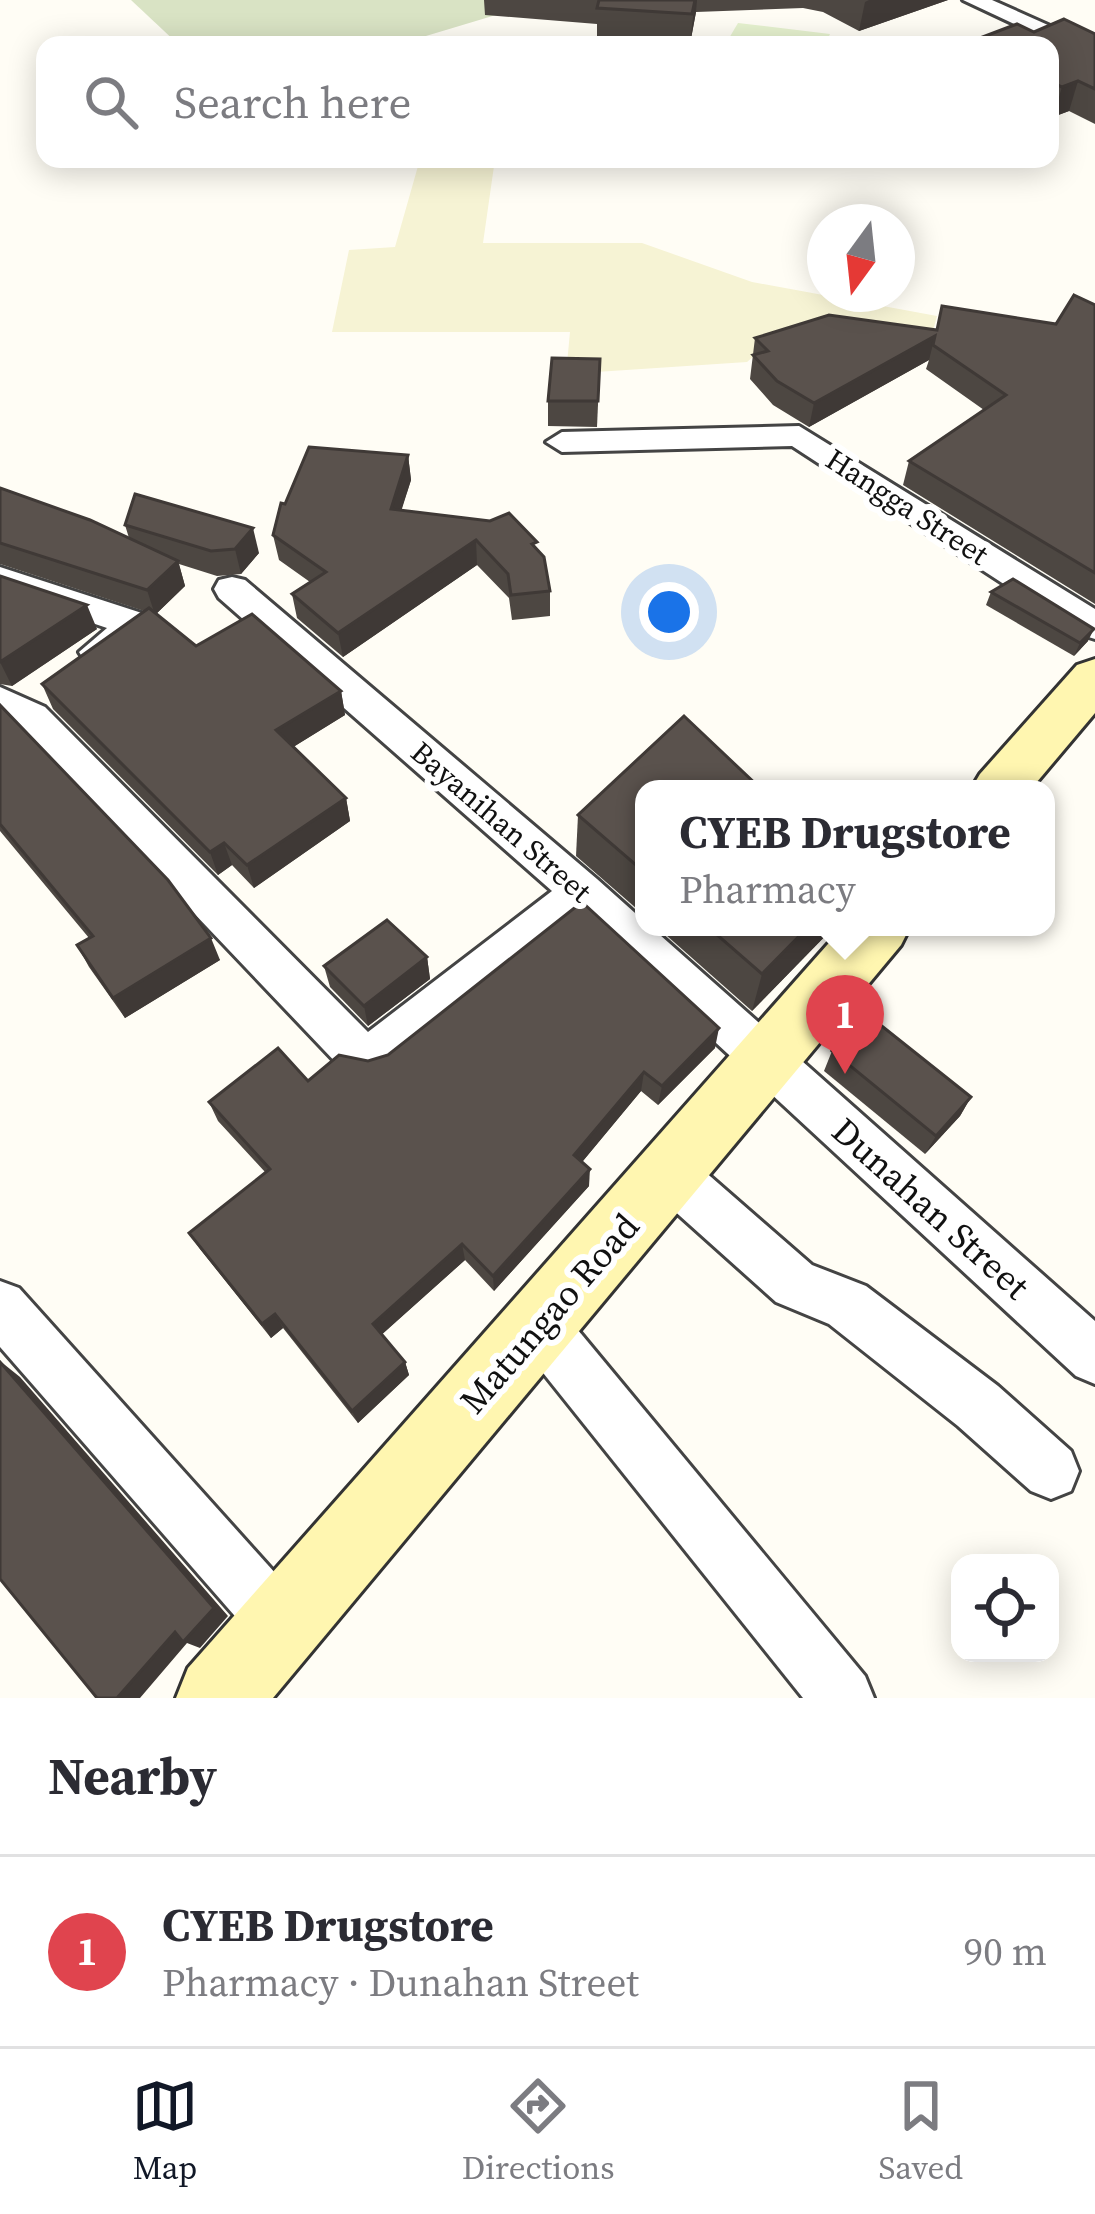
<!DOCTYPE html>
<meta charset="utf-8">
<style>
body{margin:0;font-family:"Source Serif 4",serif;background:#f7f7f7;color:#2b2b33}
.controls{position:absolute;right:36px;bottom:36px;display:grid;overflow:hidden;border-radius:24px;box-shadow:0 6px 30px #0003}
.controls button{width:108px;height:108px;display:grid;place-items:center;padding:0;border:0;border-bottom:3px solid #e1e1e2;background:#fff;color:#2b2b33;font:60px sans-serif}
.compass{position:absolute;left:807px;top:204px;width:108px;height:108px;border-radius:50%;background:#fff;box-shadow:0 6px 30px #0003;rotate:195deg}
.you{position:absolute;left:669px;top:612px;width:42px;height:42px;margin:-30px;border:9px solid #fff;border-radius:50%;background:#1a73e8;box-shadow:0 0 0 18px #1a73e833}
.badge{display:grid;place-items:center;width:78px;height:78px;border-radius:50%;background:#111827;color:#fff;font-size:39px;font-weight:700}
.pin{position:absolute;translate:-50% -99px;filter:drop-shadow(0 3px 6px #0008)}
.pin::after{content:'';position:absolute;top:63px;width:42px;height:36px;background:inherit;clip-path:polygon(0 0,100% 0,50% 100%)}
.popup{position:absolute;left:635px;top:780px;width:420px;height:156px;box-sizing:border-box;display:grid;place-content:center;border-radius:24px;background:#fff;filter:drop-shadow(0 3px 9px #0005);font-size:39px;white-space:nowrap;color:#7c7c81}
.popup b{font-size:45px;color:#2b2b33}
.popup::after{content:'';position:absolute;left:50%;top:100%;margin-left:-24px;border:24px solid transparent;border-top-color:#fff}
.list{margin:0;padding:0;list-style:none}
h2{display:flex;justify-content:space-between;align-items:center;height:156px;margin:0;padding:0 48px;font-size:51px}
h2 small{font-size:39px;font-weight:400;color:#7c7c81}
.list li{display:grid;grid-template-columns:78px 1fr auto;gap:36px;align-items:center;box-sizing:border-box;height:192px;padding:0 48px;border-top:3px solid #e1e1e2}
.list b{display:block;font-size:45px;white-space:nowrap}
.list p{margin:0;font-size:39px;white-space:nowrap;color:#7c7c81}
.list em{font-size:39px;font-style:normal;color:#7c7c81}
.icon{flex:none;width:66px;height:66px;fill:none;stroke:currentColor;stroke-width:2;stroke-linecap:round;stroke-linejoin:round}
.map{position:relative;flex:none;width:1095px;height:1698px;overflow:hidden}
.search{position:absolute;background:#fff;box-shadow:0 6px 30px #0003;left:36px;right:36px;top:36px;height:132px;display:flex;align-items:center;gap:30px;box-sizing:border-box;padding:0 42px;border-radius:24px;color:#7c7c81;font-size:45px}
.sheet{height:348px;background:#fff}
nav{display:flex;justify-content:space-around;align-items:center;box-sizing:border-box;height:168px;border-top:3px solid #e1e1e2;background:#fff;font-size:33px;color:#7c7c81}
nav a{display:grid;justify-items:center;gap:6px}
nav .on{color:#111827}
.map>svg:first-child{display:block}
.farmland{fill:#f6f3d4}
.cemetery{fill:#d9e3c4}
.pitch{fill:#e6f2cf}
.lines{fill:none;stroke-linecap:round;stroke-linejoin:round}
.minor-casing{stroke:#444;stroke-width:6}
.secondary-casing{stroke:#333;stroke-width:6}
.minor{fill:#fff;fill-rule:evenodd}
.secondary{fill:#fff6b0;fill-rule:evenodd}
.wall{fill:#4d4742}
.shaded-wall{fill:#3f3936}
.building{fill:#5a524d;stroke:#3f3936;stroke-width:3}
.labels{text-anchor:middle;stroke-width:12;stroke-linejoin:round;paint-order:stroke}
.street-label{font-size:30px;fill:#111;stroke:#fff}
.near-street-label{font-size:36px;fill:#111;stroke:#fff}
</style>
<div class="map">
<svg width="1095" height="1698" viewBox="0 0 1095 1698">
<rect width="100%" height="100%" fill="#fffdf5"/>
<polygon class="farmland" points="420,159 495,159 483,243 642,243 752,282 937,316 928,349 787,327 747,362 566,374 570,332 332,332 349,250 395,247"/>
<polygon class="cemetery" points="131,0 522,0 529,5 396,45 179,45"/>
<polygon class="pitch" points="738,23 830,34 825,45 725,45"/>
<g class="lines">
<defs>
<g id="minor">
<polygon points="963,0 992,0 1095,46 1095,62"/>
<polygon points="799,426 1095,609 1095,639 1082,635 792,446 562,452 546,442 562,432"/>
<path d="M 0,567 L 151,616 L 156,625 C 144,646 109,669 85,661 L 79,652 L 107,628 L 0,592 Z"/>
<polygon points="232,577 245,580 597,879 644,921 644,927 651,927 1095,1321 1095,1384 1076,1376 581,918 391,1070 374,1076 342,1069 17,727 0,718 0,687 45,707 368,1032 552,891 219,598 214,589 219,580"/>
<polygon points="669,1149 687,1156 812,1265 866,1286 998,1386 1071,1451 1079,1471 1071,1491 1051,1499 1031,1491 958,1426 829,1324 776,1302 651,1190 644,1173 651,1156"/>
<polygon points="0,1281 19,1288 303,1604 312,1625 303,1646 282,1655 261,1646 0,1347"/>
<polygon points="539,1298 558,1306 865,1676 874,1698 803,1698 520,1344 512,1325 520,1306"/>
</g>
<g id="secondary">
<polygon points="1095,659 1095,713 1031,789 971,789 980,774 1077,665"/>
<polygon points="843,927 910,927 901,945 273,1698 176,1698 188,1668"/>
</g>
</defs>
<use href="#minor" class="minor-casing"/>
<use href="#secondary" class="secondary-casing"/>
<use href="#minor" class="minor"/>
<use href="#secondary" class="secondary"/>
</g>
<g class="wall">
<polygon points="484,0 948,0 859,31 823,12 803,8 696,12 690,44 597,38 597,24 485,15"/>
<polygon points="1034,32 1095,34 1095,124 1069,111 1053,117 1050,116 1050,45 971,45 972,41"/>
<polygon points="1095,305 1095,604 903,485 909,461 984,410 926,369 929,360 809,427 773,405 750,379 755,338 1056,324"/>
<polygon points="600,359 597,427 548,426 548,401"/>
<polygon points="408,455 411,480 401,510 537,550 550,591 550,616 512,620 509,598 477,565 343,657 297,618 292,594 310,582 279,560 273,535 285,504"/>
<polygon points="0,488 129,538 125,525 259,553 241,574 217,576 179,564 185,586 156,614 196,646 341,691 345,715 293,747 346,798 350,821 254,888 232,865 218,875 53,709 42,684 144,611 0,564"/>
<polygon points="0,576 97,629 12,686 0,684"/>
<polygon points="991,592 1088,641 1074,656 986,605"/>
<polygon points="0,705 220,960 125,1018 89,967 77,945 89,938 0,831"/>
<polygon points="644,789 644,915 576,856 578,815"/>
<polygon points="657,927 834,927 752,1011"/>
<polygon points="427,957 430,979 368,1026 330,987 324,966"/>
<polygon points="715,1048 658,1105 641,1091 582,1162 589,1186 494,1291 465,1260 382,1334 405,1362 409,1375 358,1423 283,1328 271,1338 200,1249 189,1233 265,1172 218,1121 209,1102 308,1081 368,1061"/>
<polygon points="832,1051 971,1097 960,1116 925,1154 824,1071"/>
</g>
<g class="shaded-wall">
<polygon points="695,0 697,0 696,12 690,44"/>
<polygon points="869,0 948,0 859,31 865,2"/>
<polygon points="1078,81 1069,111 1053,117 1062,87"/>
<polygon points="935,336 929,360 809,427 814,403"/>
<polygon points="408,455 411,480 394,534 391,509"/>
<polygon points="253,528 259,553 241,574 235,549"/>
<polygon points="476,540 477,565 343,657 338,633"/>
<polygon points="178,561 185,586 155,615 147,590"/>
<polygon points="87,605 97,629 12,686 0,662"/>
<polygon points="1094,629 1088,641 1074,656 1080,643"/>
<polygon points="341,691 345,715 282,754 276,730"/>
<polygon points="346,798 350,821 254,888 247,865"/>
<polygon points="224,843 232,865 218,875 210,852"/>
<polygon points="808,927 834,927 752,1011 762,974"/>
<polygon points="211,938 220,960 125,1018 113,998"/>
<polygon points="427,957 430,979 368,1026 364,1006"/>
<polygon points="719,1028 715,1048 658,1105 662,1086"/>
<polygon points="644,1072 641,1091 573,1173 574,1155"/>
<polygon points="971,1097 960,1116 925,1154 936,1136"/>
<polygon points="590,1169 589,1186 494,1291 493,1276"/>
<polygon points="462,1244 465,1260 378,1338 373,1324"/>
<polygon points="275,1314 283,1328 271,1338 262,1324"/>
<polygon points="0,1361 20,1377 228,1616 200,1648 187,1643 140,1698 117,1698"/>
<polygon points="405,1362 409,1375 358,1423 352,1411"/>
</g>
<g class="building">
<polygon points="599,0 695,0 692,14 597,8"/>
<polygon points="1064,19 1095,34 1095,89 1078,81 1062,87 1050,81 1050,45 980,45 972,41 1017,24 1034,32"/>
<polygon points="1074,295 1095,305 1095,573 909,461 1006,395 933,345 935,336 814,403 777,381 753,355 768,351 755,338 829,315 937,330 942,306 1056,324"/>
<polygon points="552,358 600,359 598,401 548,401"/>
<polygon points="309,447 408,455 391,509 490,521 509,513 537,542 532,544 544,557 550,591 511,595 508,574 476,540 338,633 292,594 326,572 273,535 281,503 285,504"/>
<polygon points="0,488 90,520 178,561 147,590 0,543"/>
<polygon points="135,494 253,528 235,549 211,551 125,525"/>
<polygon points="0,576 87,605 0,662"/>
<polygon points="1013,579 1094,629 1080,643 991,592"/>
<polygon points="149,608 196,646 252,614 341,691 276,730 346,798 247,865 224,843 210,852 42,684"/>
<polygon points="0,705 168,880 211,938 113,998 77,945 93,936 0,824"/>
<polygon points="684,716 761,789 644,789 644,872 578,815"/>
<polygon points="582,902 719,1028 662,1086 644,1072 574,1155 590,1169 493,1276 462,1244 373,1324 405,1362 352,1411 275,1314 262,1324 189,1233 270,1169 209,1102 278,1048 308,1081 339,1055 368,1061 388,1055"/>
<polygon points="387,920 427,957 364,1006 324,966"/>
<polygon points="708,927 808,927 762,974"/>
<polygon points="868,1015 971,1097 936,1136 832,1051"/>
<polygon points="0,1362 214,1608 183,1642 175,1632 117,1698 97,1698 0,1579"/>
</g>
<g class="labels">
<g class="street-label">
<text transform="translate(907 507) rotate(33)" y="10">Hangga Street</text>
<text transform="translate(501 822) rotate(41)" y="10">Bayanihan Street</text>
</g>
<g class="near-street-label">
<text transform="translate(931 1208) rotate(42)" y="13">Dunahan Street</text>
<text transform="translate(549 1313) rotate(-49)" y="13">Matungao Road</text>
</g>
</g>
</svg>
<div class="controls">
<button><svg class="icon" aria-label="locate" viewBox="0 0 24 24"><circle cx="12" cy="12" r="6"/><path d="M12 2v4M12 18v4M2 12h4M18 12h4"/></svg></button>
</div>
<svg class="compass" viewBox="-18 -18 36 36"><path d="M0-13l5 13h-10z" fill="#e53935"/><path d="M0 13l5-13h-10z" fill="#7c7c81"/></svg>
<div class="you"></div>
<div class="pin badge" style="left:845px;top:1074px;background:#e0444e">1</div>
<div class="popup"><b>CYEB Drugstore</b>Pharmacy</div>
<div class="search"><svg class="icon" aria-label="search" viewBox="0 0 24 24"><circle cx="10" cy="10" r="6"/><path d="M15 15l6 6"/></svg>Search here</div>
</div>
<section class="sheet">
<h2>Nearby<small></small></h2>
<ul class="list">
<li><span class="badge" style="background:#e0444e">1</span><div><b>CYEB Drugstore</b><p>Pharmacy · Dunahan Street</p></div><em>90 m</em></li>
</ul>
</section>
<nav>
<a class="on"><svg class="icon" aria-label="map" viewBox="0 0 24 24"><path d="M3 6l6-2 6 2 6-2v14l-6 2-6-2-6 2zM9 4v14M15 6v14"/></svg>Map</a>
<a><svg class="icon" aria-label="directions" viewBox="0 0 24 24"><path d="M12 3l9 9-9 9-9-9zM9 14v-3h6M13 9l2 2-2 2"/></svg>Directions</a>
<a><svg class="icon" aria-label="saved" viewBox="0 0 24 24"><path d="M7 4h10v16l-5-4-5 4z"/></svg>Saved</a>
</nav>
